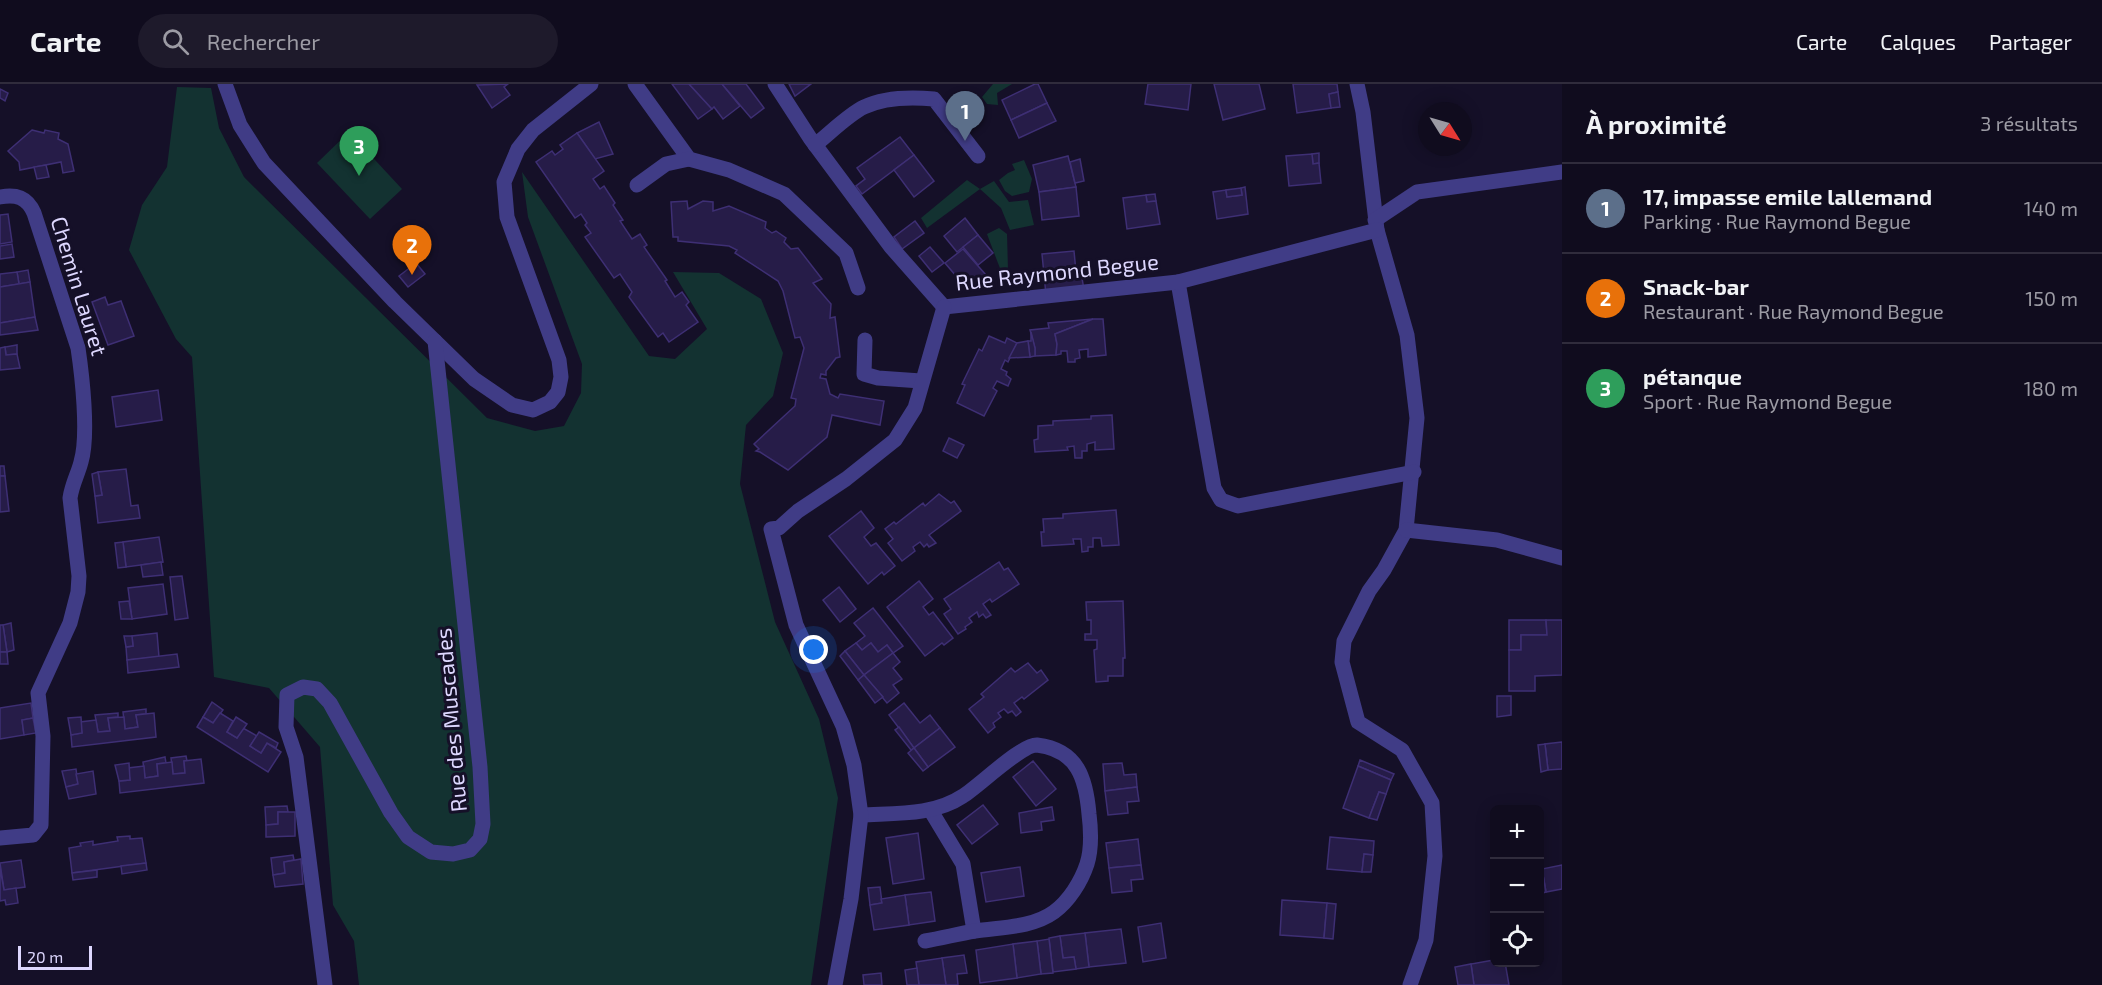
<!DOCTYPE html>
<html lang="fr">
<meta charset="utf-8">
<style>
body{margin:0;font-family:"Exo 2",sans-serif;background:#1e1a2b;color:#f1f3f6}
.controls{position:absolute;right:18px;bottom:18px;display:grid;overflow:hidden;border-radius:9px;box-shadow:0 3px 15px #0003}
.controls button{width:54px;height:54px;display:grid;place-items:center;padding:0;border:0;border-bottom:2px solid #302c3c;background:#100c1e;color:#f1f3f6;font:30px sans-serif}
.compass{position:absolute;left:1418px;top:18px;width:54px;height:54px;border-radius:50%;background:#100c1e;box-shadow:0 3px 15px #0003;rotate:127deg}
.scale{position:absolute;left:18px;bottom:15px;width:74px;box-sizing:border-box;padding-left:6px;border:3px solid #ddd7fe;border-top:0;font-size:16px;line-height:21px;white-space:nowrap;color:#ddd7fe;-webkit-text-stroke:4px #151028;paint-order:stroke}
.you{position:absolute;left:814px;top:566px;width:21px;height:21px;margin:-15px;border:4px solid #fff;border-radius:50%;background:#1a73e8;box-shadow:0 0 0 9px #1a73e833}
.badge{display:grid;place-items:center;width:39px;height:39px;border-radius:50%;background:#b45309;color:#fff;font-size:20px;font-weight:700}
.pin{position:absolute;translate:-50% -50px;filter:drop-shadow(0 2px 3px #0008)}
.pin::after{content:'';position:absolute;top:32px;width:21px;height:18px;background:inherit;clip-path:polygon(0 0,100% 0,50% 100%)}
.list{margin:0;padding:0;list-style:none}
h2{display:flex;justify-content:space-between;align-items:center;height:78px;margin:0;padding:0 24px;font-size:26px}
h2 small{font-size:20px;font-weight:400;color:#9c9ba4}
.list li{display:grid;grid-template-columns:39px 1fr auto;gap:18px;align-items:center;box-sizing:border-box;height:90px;padding:0 24px;border-top:2px solid #302c3c}
.list b{display:block;font-size:22px;white-space:nowrap}
.list p{margin:0;font-size:20px;white-space:nowrap;color:#9c9ba4}
.list em{font-size:20px;font-style:normal;color:#9c9ba4}
.icon{flex:none;width:33px;height:33px;fill:none;stroke:currentColor;stroke-width:2;stroke-linecap:round;stroke-linejoin:round}
.map{position:relative;flex:none;width:1562px;height:901px;overflow:hidden}
header{display:flex;align-items:center;gap:36px;box-sizing:border-box;height:84px;padding:0 30px;background:#100c1e;border-bottom:2px solid #302c3c}
header strong{font-size:28px}
nav{display:flex;gap:33px;margin-inline-start:auto;font-size:21px}
.search{width:420px;height:54px;background:#1e1a2b;display:flex;align-items:center;gap:15px;box-sizing:border-box;padding:0 21px;border-radius:33px;color:#9c9ba4;font-size:22px}
main{display:flex}
aside{flex:1;background:#100c1e}
.map>svg:first-child{display:block}
.green{fill:#133231}
.building{fill:#261c48;stroke:#3e2f74;stroke-width:1.5}
.lines{fill:none;stroke-linecap:round;stroke-linejoin:round}
.minor{stroke:#403c86;stroke-width:15}
.labels{text-anchor:middle;stroke-width:6;stroke-linejoin:round;paint-order:stroke}
.street-label{font-size:22px;fill:#ddd7fe;stroke:#151028}
</style>
<header>
<strong>Carte</strong>
<div class="search"><svg class="icon" aria-label="search" viewBox="0 0 24 24"><circle cx="10" cy="10" r="6"/><path d="M15 15l6 6"/></svg>Rechercher</div>
<nav><a>Carte</a><a>Calques</a><a>Partager</a></nav>
</header>
<main>
<div class="map">
<svg width="1562" height="901" viewBox="0 0 1562 901">
<rect width="100%" height="100%" fill="#151028"/>
<g class="green">
<polygon points="993,0 1012,0 997,9 998,21 987,20 982,13"/>
<polygon points="177,3 211,4 219,44 244,93 487,334 535,347 564,342 581,309 582,280 528,133 522,88 649,272 675,275 707,245 673,188 719,189 761,215 783,269 773,312 746,341 740,400 775,538 819,635 838,714 811,901 359,901 354,857 333,821 320,663 269,604 214,593 192,273 176,255 129,166 142,121 167,83"/>
<polygon points="349,48 402,105 370,135 317,79"/>
<polygon points="1024,76 1032,95 1029,108 1012,112 1005,107 999,96 1008,89 1015,86 1012,80"/>
<polygon points="967,96 980,105 994,97 1009,118 1028,116 1034,141 1010,146 1001,124 980,105 927,144 921,134"/>
<polygon points="999,144 1007,150 1008,186 1001,187 987,150"/>
</g>
<g class="building">
<polygon points="508,0 504,3 510,11 492,24 477,1"/>
<polygon points="672,0 689,0 712,25 698,35"/>
<polygon points="689,0 722,0 740,22 723,35 714,23 712,25"/>
<polygon points="722,0 746,0 764,24 751,34"/>
<polygon points="789,0 811,0 795,12"/>
<polygon points="1035,0 1038,0 1047,19 1011,36 1002,16"/>
<polygon points="1148,0 1191,0 1188,26 1145,20"/>
<polygon points="1214,0 1259,0 1265,25 1223,36"/>
<polygon points="1293,0 1337,0 1338,8 1329,10 1331,24 1297,29"/>
<polygon points="0,5 8,9 5,17 0,14"/>
<polygon points="1338,8 1340,23 1331,24 1329,10"/>
<polygon points="1047,19 1056,37 1019,54 1011,36"/>
<polygon points="599,38 613,70 595,75 577,49"/>
<polygon points="32,46 44,49 45,46 59,49 58,55 68,60 74,87 63,89 61,78 20,86 19,78 8,67"/>
<polygon points="577,49 604,87 593,95 600,105 604,102 615,119 613,121 623,136 620,137 632,155 640,150 647,161 644,163 667,196 665,197 675,213 682,208 689,218 686,221 698,238 669,258 663,249 658,253 629,213 632,208 620,190 614,194 585,153 591,149 585,141 587,139 581,130 575,134 536,78 552,67 555,71 563,65 560,61"/>
<polygon points="900,53 914,71 862,110 856,102 865,95 857,84"/>
<polygon points="1319,69 1319,79 1313,80 1312,70"/>
<polygon points="1312,70 1313,80 1319,79 1321,99 1289,102 1286,72"/>
<polygon points="914,71 934,97 914,113 894,86"/>
<polygon points="1068,72 1076,103 1039,108 1033,81"/>
<polygon points="1080,75 1084,97 1075,99 1070,78"/>
<polygon points="46,81 49,93 37,95 34,83"/>
<polygon points="1076,103 1079,132 1042,136 1039,108"/>
<polygon points="1245,103 1248,130 1217,135 1213,108 1226,106 1227,113 1242,111 1241,104"/>
<polygon points="1241,104 1242,111 1227,113 1226,106"/>
<polygon points="1155,110 1156,117 1147,118 1146,111"/>
<polygon points="1146,111 1147,118 1156,117 1160,140 1127,145 1123,114"/>
<polygon points="687,117 688,125 703,117 713,118 713,127 729,122 766,138 765,144 772,149 776,147 786,154 784,158 791,165 798,164 822,195 813,199 831,220 830,234 835,233 840,273 836,274 826,287 826,291 821,290 820,294 826,295 830,310 838,314 840,310 884,317 880,341 832,331 827,353 788,386 760,368 756,367 759,365 754,360 795,322 796,315 791,314 804,264 800,253 795,254 783,207 778,197 735,169 737,166 729,162 678,157 678,153 673,153 671,118"/>
<polygon points="8,130 12,158 0,160 0,131"/>
<polygon points="965,134 978,151 957,168 944,152"/>
<polygon points="915,137 924,149 902,165 894,153"/>
<polygon points="978,151 993,169 978,181 963,163"/>
<polygon points="12,160 14,173 0,175 0,162"/>
<polygon points="930,163 944,179 932,188 919,172"/>
<polygon points="963,165 986,191 968,206 945,179"/>
<polygon points="1074,167 1076,188 1081,188 1084,206 1046,211 1042,170"/>
<polygon points="416,179 425,190 408,203 399,192"/>
<polygon points="28,186 30,198 19,200 17,188"/>
<polygon points="17,188 19,200 0,203 0,190"/>
<polygon points="30,198 35,233 0,239 0,203"/>
<polygon points="105,213 108,221 121,217 134,252 108,261 92,218"/>
<polygon points="35,233 38,246 0,251 0,239"/>
<polygon points="1093,235 1055,250 1057,260 1056,271 1035,272 1035,264 1030,246 1049,244 1048,239"/>
<polygon points="1093,235 1103,235 1106,271 1088,273 1088,265 1079,266 1080,274 1075,275 1075,278 1068,278 1067,267 1061,267 1061,270 1056,271 1057,260 1055,250"/>
<polygon points="1031,248 1035,264 1035,272 1030,273 1028,257 1031,257"/>
<polygon points="989,252 1005,259 1007,254 1017,259 1008,278 1005,276 1001,285 1007,288 1006,291 1011,295 1008,302 997,297 993,304 997,307 984,332 957,319 965,301 962,300 979,265 982,267"/>
<polygon points="1028,257 1030,273 1009,274 1017,259"/>
<polygon points="17,261 17,270 6,271 5,263"/>
<polygon points="5,263 6,271 17,270 20,284 0,286 0,264"/>
<polygon points="158,306 162,336 116,343 112,313"/>
<polygon points="1112,331 1114,365 1095,366 1095,358 1087,360 1087,367 1082,367 1082,374 1075,374 1074,362 1067,363 1068,366 1035,368 1034,356 1038,355 1038,342 1053,341 1053,337 1091,335 1091,332"/>
<polygon points="949,354 964,361 957,374 943,367"/>
<polygon points="0,382 4,382 5,392 0,392"/>
<polygon points="126,385 131,422 138,421 140,434 98,439 95,412 102,411 98,388"/>
<polygon points="98,388 102,411 95,412 92,390"/>
<polygon points="0,392 5,392 9,427 0,428"/>
<polygon points="939,410 951,419 954,417 961,427 929,451 936,459 929,463 927,460 924,463 920,458 913,463 915,467 902,477 888,459 893,455 885,445 894,438 896,440 923,419 925,422"/>
<polygon points="1116,426 1119,461 1102,462 1101,454 1093,454 1093,463 1088,463 1088,467 1082,468 1081,455 1073,455 1074,460 1042,462 1041,448 1044,448 1043,435 1063,434 1063,430"/>
<polygon points="861,427 874,444 864,453 871,462 876,459 895,482 884,491 882,488 868,500 829,452"/>
<polygon points="159,453 163,478 126,483 123,458"/>
<polygon points="123,458 126,483 118,484 115,459"/>
<polygon points="161,478 163,491 143,493 141,481"/>
<polygon points="999,478 1004,486 1008,484 1019,500 992,518 990,515 983,520 991,531 986,534 983,530 979,533 977,528 969,534 972,538 965,543 966,545 958,550 944,530 951,525 944,515"/>
<polygon points="182,492 188,534 175,536 170,493"/>
<polygon points="919,497 933,515 923,523 929,531 933,528 953,554 944,561 942,559 925,572 887,523"/>
<polygon points="163,500 167,530 132,535 128,504"/>
<polygon points="839,503 856,525 840,538 823,516"/>
<polygon points="129,517 132,535 121,535 119,518"/>
<polygon points="1123,517 1125,574 1123,574 1123,592 1108,592 1108,597 1096,598 1094,566 1097,565 1097,556 1085,556 1085,550 1091,550 1091,536 1087,536 1086,518"/>
<polygon points="873,524 903,562 893,569 887,561 878,568 871,559 862,566 856,559 865,552 854,539"/>
<polygon points="1509,536 1546,536 1547,551 1521,551 1521,566 1509,566"/>
<polygon points="1546,536 1562,536 1562,591 1535,592 1535,607 1509,607 1509,566 1521,566 1521,551 1547,551"/>
<polygon points="11,539 14,566 7,568 3,541"/>
<polygon points="0,541 3,541 7,568 0,568"/>
<polygon points="157,549 159,573 127,576 126,563 133,562 132,552"/>
<polygon points="124,552 132,552 133,562 126,563"/>
<polygon points="856,559 862,566 871,559 878,568 887,561 893,569 864,591 845,567"/>
<polygon points="845,567 864,591 858,596 840,572"/>
<polygon points="0,568 7,568 8,580 0,580"/>
<polygon points="893,569 900,578 893,584 902,595 893,601 899,609 887,619 864,591"/>
<polygon points="177,570 179,583 128,589 127,576"/>
<polygon points="1028,579 1037,589 1041,586 1048,596 1024,615 1022,613 1014,619 1021,628 1016,632 1012,627 1008,629 1004,625 998,629 1001,633 993,639 995,643 988,649 969,625 984,613 981,610 1011,584 1015,588"/>
<polygon points="864,591 883,613 875,619 858,596"/>
<polygon points="1497,612 1511,612 1511,631 1497,633"/>
<polygon points="212,618 223,626 213,639 203,633"/>
<polygon points="31,619 33,634 22,636 24,651 0,655 0,624"/>
<polygon points="904,619 920,639 930,631 940,644 914,664 889,631"/>
<polygon points="146,625 146,630 136,631 138,643 125,645 123,628"/>
<polygon points="118,629 118,633 108,634 110,647 98,648 95,631"/>
<polygon points="154,629 156,653 72,663 71,651 82,649 80,638 96,636 98,648 110,647 108,634 124,633 125,645 138,643 136,631"/>
<polygon points="220,629 233,637 227,648 237,654 243,644 257,652 250,662 261,669 267,659 281,668 268,688 197,643 203,633 213,639"/>
<polygon points="81,633 82,649 71,651 68,634"/>
<polygon points="236,633 247,640 237,654 227,648"/>
<polygon points="33,634 36,649 24,651 22,636"/>
<polygon points="899,643 914,664 911,666 895,646"/>
<polygon points="940,644 955,663 928,683 914,664"/>
<polygon points="259,648 278,659 276,664 267,659 261,669 250,662"/>
<polygon points="1562,658 1562,685 1548,686 1545,660"/>
<polygon points="1545,660 1548,686 1541,688 1538,661"/>
<polygon points="914,664 928,683 923,687 908,669"/>
<polygon points="186,672 187,677 184,677 185,689 173,690 171,674"/>
<polygon points="165,673 166,679 157,680 158,692 145,694 143,678"/>
<polygon points="201,675 204,699 120,709 119,697 130,696 128,684 144,682 145,694 158,692 157,680 172,678 173,690 185,689 184,677"/>
<polygon points="1360,676 1394,690 1391,696 1358,682"/>
<polygon points="1033,677 1056,705 1036,722 1013,693"/>
<polygon points="129,679 130,696 119,697 115,681"/>
<polygon points="1122,679 1124,691 1136,690 1137,703 1105,707 1103,680"/>
<polygon points="1358,682 1391,696 1386,710 1379,708 1369,734 1343,724"/>
<polygon points="76,685 78,700 66,703 62,687"/>
<polygon points="93,687 96,710 69,715 66,703 78,700 76,690"/>
<polygon points="1137,703 1139,717 1127,718 1128,729 1108,731 1105,707"/>
<polygon points="1379,708 1386,710 1377,736 1369,734"/>
<polygon points="983,721 998,740 972,760 957,741"/>
<polygon points="287,722 288,728 278,728 278,740 266,741 265,723"/>
<polygon points="1052,723 1054,736 1041,738 1042,746 1021,749 1019,729"/>
<polygon points="278,728 295,728 295,752 266,753 266,741 278,740"/>
<polygon points="918,749 924,795 893,800 886,754"/>
<polygon points="130,752 130,755 142,754 146,779 72,789 69,764 81,762 80,759 93,757 93,761 118,757 117,753"/>
<polygon points="1330,753 1374,757 1373,771 1364,770 1362,788 1327,785"/>
<polygon points="1138,755 1141,781 1109,784 1106,759"/>
<polygon points="1364,770 1373,771 1371,788 1362,788"/>
<polygon points="293,771 294,776 284,778 285,789 273,791 271,774"/>
<polygon points="301,775 303,800 275,803 273,791 285,789 284,778"/>
<polygon points="21,776 25,803 4,806 0,779"/>
<polygon points="146,779 147,786 122,790 121,782"/>
<polygon points="1141,781 1143,795 1131,796 1132,807 1112,809 1109,784"/>
<polygon points="1562,781 1562,805 1546,808 1542,785"/>
<polygon points="1020,783 1024,812 986,818 981,789"/>
<polygon points="0,784 4,806 16,804 18,819 6,821 5,816 0,817"/>
<polygon points="1540,785 1542,785 1546,808 1540,810"/>
<polygon points="97,786 97,793 73,796 72,789"/>
<polygon points="880,803 882,819 870,821 868,804"/>
<polygon points="931,808 935,837 909,841 905,811"/>
<polygon points="905,811 909,841 874,846 870,821 882,819 881,815"/>
<polygon points="1282,816 1327,819 1324,854 1280,851"/>
<polygon points="1327,819 1336,820 1333,855 1324,854"/>
<polygon points="1161,839 1166,874 1143,878 1138,843"/>
<polygon points="1121,845 1126,879 1089,883 1085,849"/>
<polygon points="1085,849 1089,883 1076,885 1074,873 1063,874 1060,852"/>
<polygon points="1060,852 1063,874 1074,873 1076,885 1053,888 1049,854"/>
<polygon points="1049,855 1053,889 1041,890 1037,857"/>
<polygon points="1037,857 1041,890 1017,894 1013,860"/>
<polygon points="1013,860 1017,894 980,899 976,866"/>
<polygon points="964,871 967,889 957,890 958,901 946,901 942,874"/>
<polygon points="942,874 946,901 919,901 916,878"/>
<polygon points="1494,876 1494,878 1505,878 1509,901 1474,901 1471,880"/>
<polygon points="1471,880 1474,901 1458,901 1455,883"/>
<polygon points="917,884 919,901 907,901 905,886"/>
<polygon points="881,889 882,901 864,901 863,891"/>
</g>
<g class="lines">
<g class="minor">
<polyline points="225,0 240,41 264,79 395,218 474,295 512,321 533,326 550,318 558,308 561,293 559,276 507,133 504,98 518,65 533,46 591,0"/>
<polyline points="635,0 689,75 729,86 784,110 846,169 858,204"/>
<polyline points="775,0 810,54 891,163 944,223"/>
<polyline points="1357,0 1363,28 1377,146 1407,251 1417,334 1406,446 1384,486 1369,507 1344,557 1342,578 1358,638 1402,666 1432,719 1435,772 1426,856 1410,901"/>
<path d="M 815,61 C 829,50 849,30 864,23 C 885,13 912,13 934,15 L 978,72"/>
<polyline points="637,101 666,80 689,75"/>
<path d="M 0,113 C 16,110 27,113 34,129 L 78,264 C 82,291 89,351 81,378 C 78,390 72,400 70,414 L 79,492 L 78,508 L 70,539 L 38,609 L 43,652 L 41,741 L 33,751 L 0,754"/>
<polyline points="1375,136 1417,108 1562,88"/>
<polyline points="1178,198 1214,404 1221,416 1238,422 1414,388"/>
<polyline points="944,223 1178,198 1377,146"/>
<polyline points="865,256 864,290 878,294 921,297"/>
<polyline points="1406,446 1497,456 1562,474"/>
<polyline points="931,727 963,780 974,847"/>
<path d="M 861,731 C 895,729 933,732 963,712 C 979,702 1022,660 1037,661 C 1078,666 1086,695 1089,730 C 1091,746 1092,764 1087,780 C 1081,798 1069,817 1054,828 C 1032,844 1000,843 975,847 C 958,850 942,854 925,857"/>
<polyline points="325,901 296,673 286,643 287,611 303,603 317,605 330,619 391,729 408,753 431,768 453,770 470,766 480,755 483,740 480,683 435,257"/>
<polyline points="835,901 851,815 861,731 854,681 843,642 796,541 771,445 779,444 798,427 846,395 895,356 915,324 944,223"/>
</g>
</g>
<g class="labels">
<g class="street-label">
<text transform="translate(1057 188) rotate(-6)" y="8">Rue Raymond Begue</text>
<text transform="translate(79 202) rotate(73)" y="8">Chemin Lauret</text>
<text transform="translate(451 636) rotate(-95)" y="8">Rue des Muscades</text>
</g>
</g>
</svg>
<div class="controls">
<button>+</button>
<button>−</button>
<button><svg class="icon" aria-label="locate" viewBox="0 0 24 24"><circle cx="12" cy="12" r="6"/><path d="M12 2v4M12 18v4M2 12h4M18 12h4"/></svg></button>
</div>
<svg class="compass" viewBox="-18 -18 36 36"><path d="M0-13l5 13h-10z" fill="#e53935"/><path d="M0 13l5-13h-10z" fill="#9c9ba4"/></svg>
<div class="scale">20 m</div>
<div class="you"></div>
<div class="pin badge" style="left:965px;top:57px;background:#5c6f8a">1</div>
<div class="pin badge" style="left:412px;top:191px;background:#e8710a">2</div>
<div class="pin badge" style="left:359px;top:92px;background:#2e9e5b">3</div>
</div>
<aside>
<h2>À proximité<small>3 résultats</small></h2>
<ul class="list">
<li><span class="badge" style="background:#5c6f8a">1</span><div><b>17, impasse emile lallemand</b><p>Parking · Rue Raymond Begue</p></div><em>140 m</em></li>
<li><span class="badge" style="background:#e8710a">2</span><div><b>Snack-bar</b><p>Restaurant · Rue Raymond Begue</p></div><em>150 m</em></li>
<li><span class="badge" style="background:#2e9e5b">3</span><div><b>pétanque</b><p>Sport · Rue Raymond Begue</p></div><em>180 m</em></li>
</ul>
</aside>
</main>
